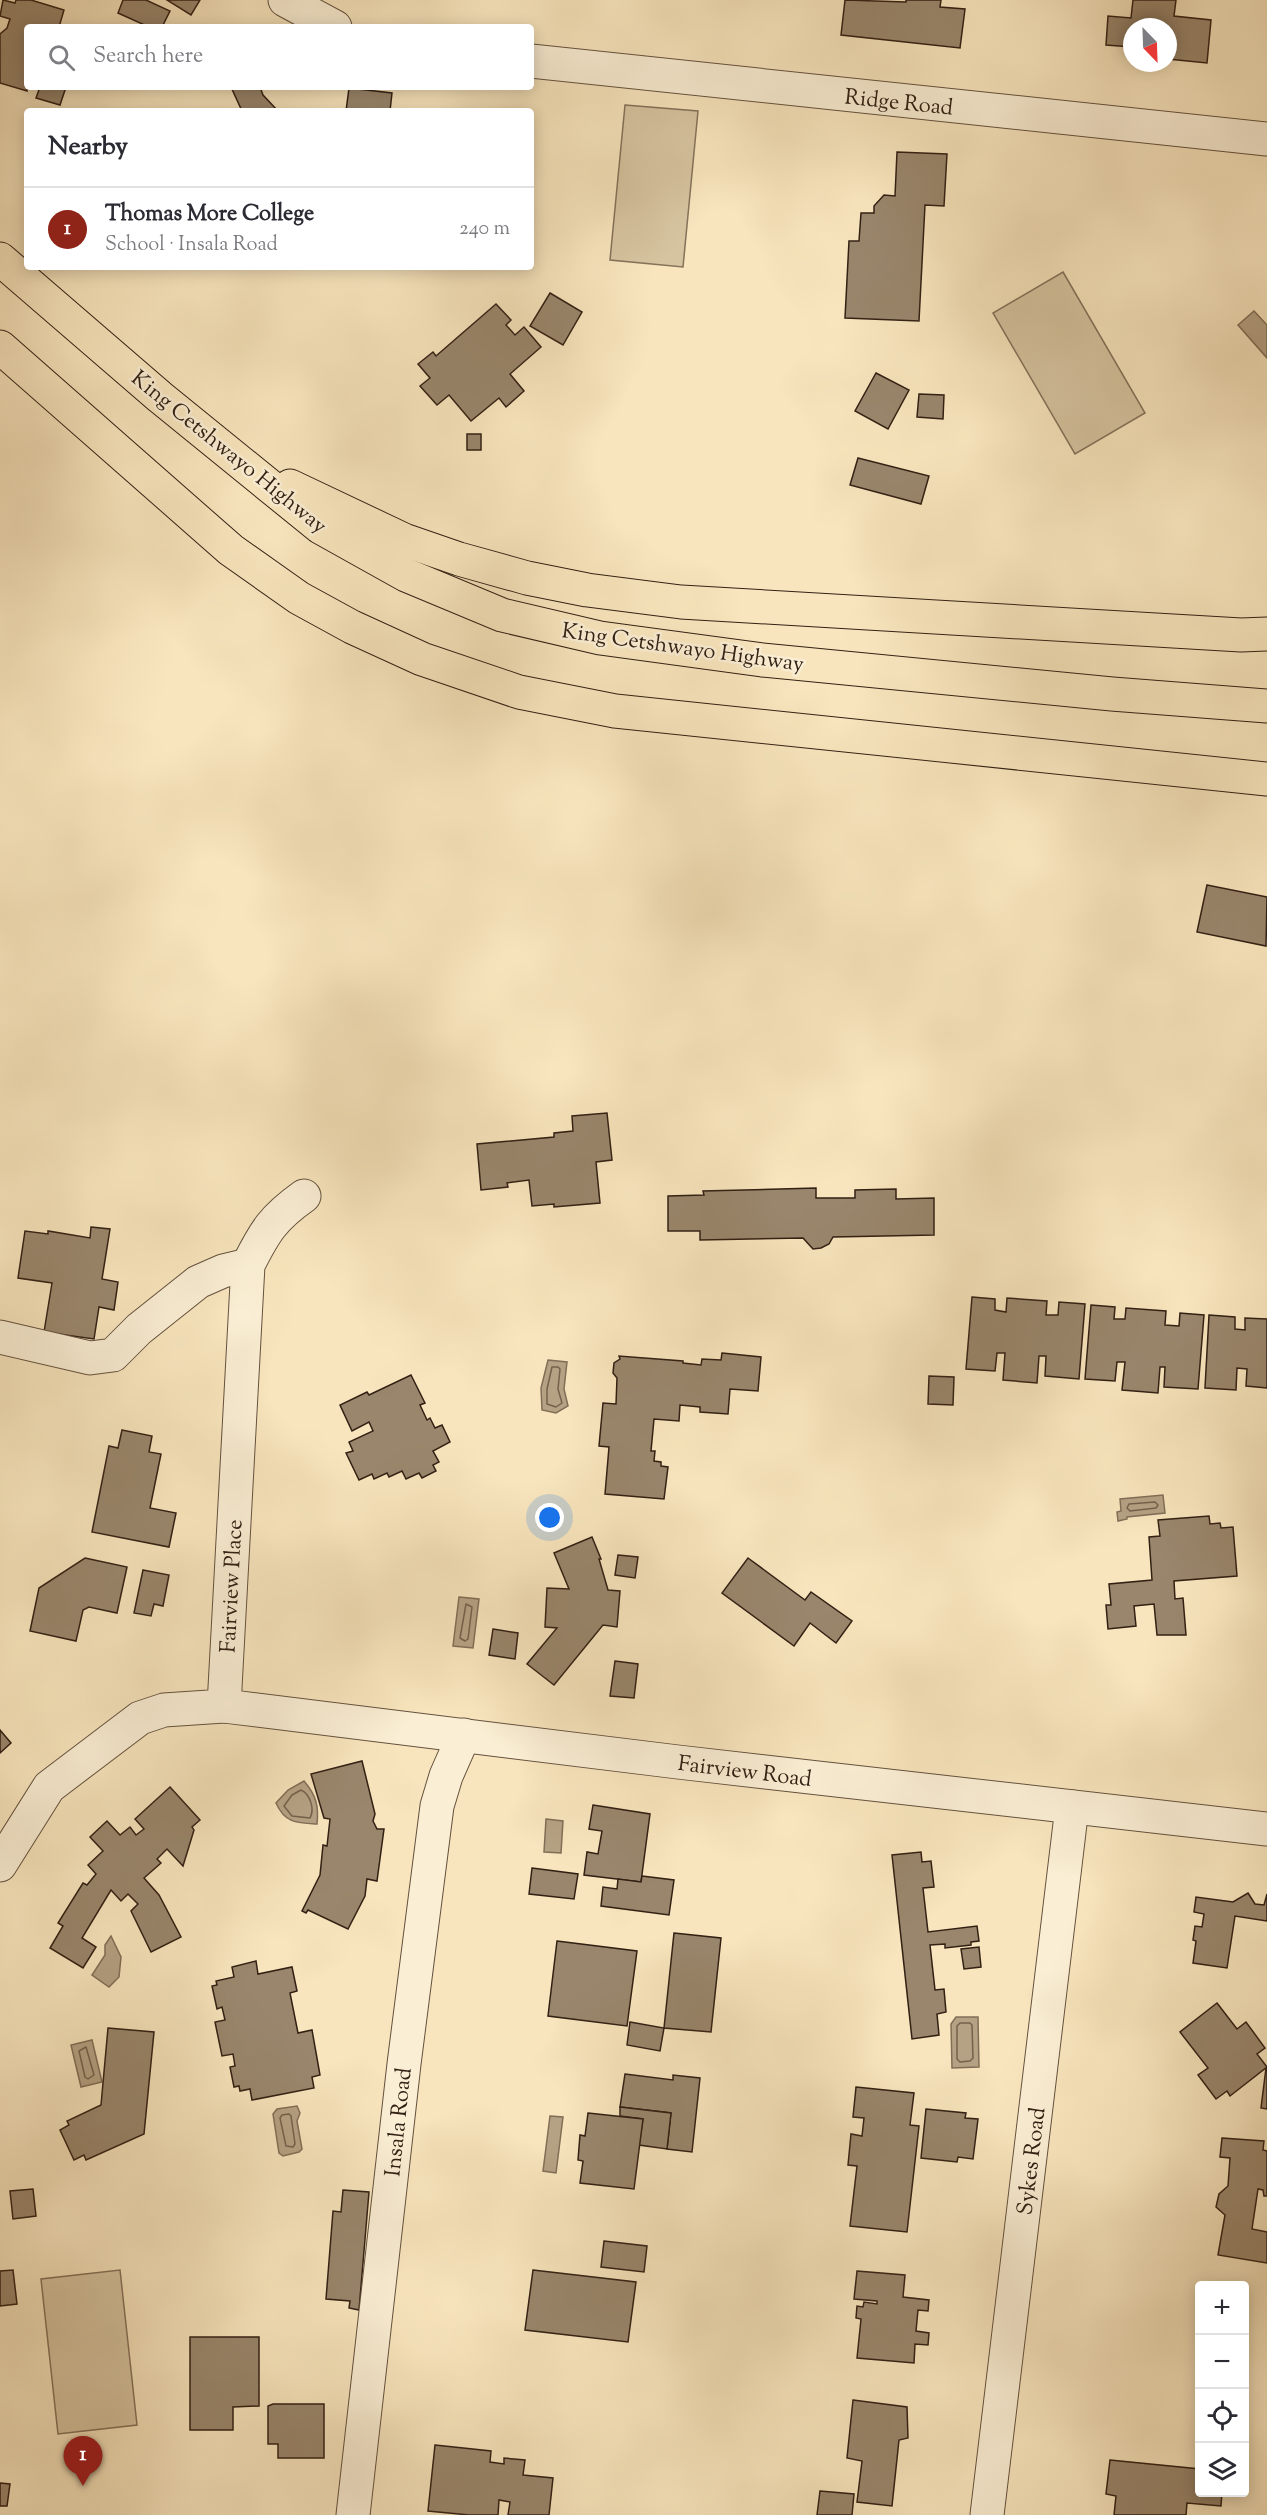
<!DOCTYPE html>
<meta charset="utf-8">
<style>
body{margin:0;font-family:"Sorts Mill Goudy",serif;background:#f2f2f3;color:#2b2b33}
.controls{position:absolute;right:18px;bottom:18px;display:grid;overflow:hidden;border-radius:6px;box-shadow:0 3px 15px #0003}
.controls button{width:54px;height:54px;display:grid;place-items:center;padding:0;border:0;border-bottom:2px solid #e1e1e2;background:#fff;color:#2b2b33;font:30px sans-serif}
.compass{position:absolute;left:1123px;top:18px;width:54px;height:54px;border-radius:50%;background:#fff;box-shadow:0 3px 15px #0003;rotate:157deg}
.you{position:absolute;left:550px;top:1518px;width:21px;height:21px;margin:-15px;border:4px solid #fff;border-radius:50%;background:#1a73e8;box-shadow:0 0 0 9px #1a73e833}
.badge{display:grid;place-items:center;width:39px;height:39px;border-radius:50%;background:#8f2418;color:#fff;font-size:20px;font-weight:700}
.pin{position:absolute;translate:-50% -50px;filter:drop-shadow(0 2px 3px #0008)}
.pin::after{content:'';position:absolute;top:32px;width:21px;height:18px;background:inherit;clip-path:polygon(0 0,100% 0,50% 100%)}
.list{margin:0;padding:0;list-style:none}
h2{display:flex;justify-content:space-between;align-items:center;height:78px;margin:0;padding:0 24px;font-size:26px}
h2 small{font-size:20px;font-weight:400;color:#7c7c81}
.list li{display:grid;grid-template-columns:39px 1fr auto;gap:18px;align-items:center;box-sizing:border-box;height:84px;padding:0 24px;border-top:2px solid #e1e1e2}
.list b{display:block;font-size:22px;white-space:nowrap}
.list p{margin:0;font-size:20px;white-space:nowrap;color:#7c7c81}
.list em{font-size:20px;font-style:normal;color:#7c7c81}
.icon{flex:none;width:33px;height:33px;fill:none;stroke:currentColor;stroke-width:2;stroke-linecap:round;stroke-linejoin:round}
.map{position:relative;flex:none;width:1267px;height:2515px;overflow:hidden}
.search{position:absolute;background:#fff;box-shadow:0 3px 15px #0003;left:24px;top:24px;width:510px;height:66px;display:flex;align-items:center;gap:15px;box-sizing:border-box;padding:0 21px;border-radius:6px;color:#7c7c81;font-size:22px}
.panel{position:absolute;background:#fff;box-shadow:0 3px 15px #0003;left:24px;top:108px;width:510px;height:162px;border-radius:6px}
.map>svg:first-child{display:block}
.green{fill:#d6c4a0;stroke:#84725a;stroke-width:1.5}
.water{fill:#b5a284;stroke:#816e57;stroke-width:1.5}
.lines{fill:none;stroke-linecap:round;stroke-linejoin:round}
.shore{stroke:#74614c;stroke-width:1.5}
.building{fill:#99866c;stroke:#322014;stroke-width:1.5}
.minor-casing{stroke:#64513e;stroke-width:35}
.highway-casing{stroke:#322014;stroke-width:35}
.minor{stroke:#faeed4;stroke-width:33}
.highway{stroke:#f8e5bd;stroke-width:33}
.labels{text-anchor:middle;stroke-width:5;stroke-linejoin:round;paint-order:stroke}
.street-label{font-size:22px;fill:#322014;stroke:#faeed4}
</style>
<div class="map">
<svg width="1267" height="2515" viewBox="0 0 1267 2515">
<rect width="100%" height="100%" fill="#f8e5bd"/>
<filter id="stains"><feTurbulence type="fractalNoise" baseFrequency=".00333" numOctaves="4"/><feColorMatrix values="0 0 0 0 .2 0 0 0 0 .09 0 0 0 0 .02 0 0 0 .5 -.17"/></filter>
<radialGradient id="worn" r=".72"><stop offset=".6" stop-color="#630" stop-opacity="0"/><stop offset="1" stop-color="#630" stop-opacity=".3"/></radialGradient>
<g class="green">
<polygon points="625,105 698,111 683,267 610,260"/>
<polygon points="1063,272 1145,413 1075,454 993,313"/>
<polygon points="120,2270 137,2425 58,2434 41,2279"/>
</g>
<g class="water">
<polygon points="1254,311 1267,325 1267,358 1238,325"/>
<polygon points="548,1360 567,1362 564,1389 568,1406 556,1413 542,1410 541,1388"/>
<polygon points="1163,1495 1165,1513 1127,1517 1127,1519 1118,1521 1117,1512 1121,1511 1120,1499"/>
<polygon points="459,1597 479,1599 473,1648 453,1646"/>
<path d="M 304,1781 C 316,1795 319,1806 317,1824 C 296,1823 285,1823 276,1803 L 288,1790 Z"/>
<polygon points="546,1819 563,1821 561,1853 544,1852"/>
<polygon points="111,1936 121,1957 119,1977 109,1987 92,1975 105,1955 105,1945"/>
<polygon points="956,2017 978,2017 979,2067 952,2068 951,2024"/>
<polygon points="92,2040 102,2082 81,2087 71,2045"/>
<polygon points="297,2106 300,2113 297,2121 302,2149 299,2152 283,2156 279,2153 273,2114 277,2109"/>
<polygon points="550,2116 563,2117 556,2173 543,2171"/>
</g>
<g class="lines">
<g class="shore">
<polygon points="552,1367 558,1367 560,1369 558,1389 562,1403 556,1407 547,1404 547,1389"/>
<polygon points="1155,1502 1158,1505 1156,1508 1130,1511 1127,1508 1129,1504"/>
<polygon points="466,1604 472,1607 468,1639 465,1641 460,1638"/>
<path d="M 301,1790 C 310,1794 315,1809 310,1818 L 292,1816 L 284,1806 L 292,1795 Z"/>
<polygon points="960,2023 970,2023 972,2025 973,2058 970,2061 960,2062 957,2059 957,2026"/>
<polygon points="86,2047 94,2075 88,2079 85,2077 79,2051"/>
<polygon points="282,2115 289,2114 291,2116 295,2144 293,2147 286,2146 280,2118"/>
</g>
</g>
<g class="building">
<polygon points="3,0 15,3 16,0 31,0 64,10 59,27 27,27 27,91 0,83 0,34 7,28 10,19 0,16"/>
<polygon points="123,0 146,0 170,11 162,27 149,27 118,13"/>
<polygon points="167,0 200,0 191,15"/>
<polygon points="845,0 906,2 906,0 941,0 940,7 965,9 960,48 841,35"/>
<polygon points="1133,0 1176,0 1174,16 1211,20 1207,63 1168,59 1168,27 1132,27 1132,47 1106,45 1108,16 1131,18"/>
<polygon points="40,87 66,87 60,105 36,98"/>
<polygon points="231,87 260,87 263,95 278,111 242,111"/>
<polygon points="349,88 392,93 390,111 346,111"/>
<polygon points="897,152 947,154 944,206 925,205 919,321 845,318 849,241 859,241 861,213 874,213 874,206 884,195 895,196"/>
<polygon points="550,293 582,312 563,345 530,326"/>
<polygon points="496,304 511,320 506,325 515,335 524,327 541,347 510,374 524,391 506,407 499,398 471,421 449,395 437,405 420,386 430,378 418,364 433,352 436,356"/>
<polygon points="876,373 909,390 888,429 855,411"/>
<polygon points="919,394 944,395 943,419 917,417"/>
<rect x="467" y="434" width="14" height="16"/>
<polygon points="858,458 929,476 921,504 850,485"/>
<polygon points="1207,885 1267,897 1266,946 1197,932"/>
<polygon points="607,1113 612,1160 596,1162 600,1203 554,1207 554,1204 532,1206 529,1180 507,1183 508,1187 481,1190 477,1144 554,1137 554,1133 573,1131 572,1116"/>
<polygon points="816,1188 816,1198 855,1198 855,1190 896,1189 896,1199 934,1198 934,1235 833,1237 829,1244 821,1248 813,1249 803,1238 700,1240 700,1231 668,1231 668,1196 704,1195 703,1191"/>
<polygon points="91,1227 110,1229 102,1279 118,1282 114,1310 99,1307 94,1339 44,1332 52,1283 18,1278 25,1231 48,1234 48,1231 90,1238"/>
<polygon points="972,1297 995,1299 995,1310 1006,1312 1007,1298 1047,1301 1046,1315 1058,1315 1059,1302 1085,1304 1079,1379 1045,1376 1046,1356 1039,1356 1037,1383 1003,1380 1005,1353 997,1353 995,1371 966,1369"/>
<polygon points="1091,1305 1115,1307 1114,1319 1125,1319 1126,1308 1166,1311 1165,1325 1179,1326 1180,1313 1204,1315 1198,1389 1164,1387 1165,1367 1160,1367 1158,1393 1122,1390 1125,1362 1117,1362 1115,1381 1085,1379"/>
<polygon points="1209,1315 1235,1317 1235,1329 1245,1330 1245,1318 1267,1319 1267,1388 1246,1386 1247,1369 1237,1368 1236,1390 1205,1388"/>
<polygon points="722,1353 761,1357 758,1391 730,1389 728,1414 700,1412 700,1407 680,1405 679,1421 654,1419 651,1451 655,1451 654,1461 661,1462 661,1466 668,1467 664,1499 605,1494 609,1447 599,1446 603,1403 616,1404 617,1378 613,1373 614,1363 620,1359 619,1356 683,1361 683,1363 701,1365 702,1359 721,1360"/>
<polygon points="411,1375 425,1403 420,1405 427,1420 430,1418 435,1428 442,1425 450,1442 433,1451 439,1462 433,1465 436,1471 422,1478 419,1473 406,1479 402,1471 389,1477 387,1473 374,1479 372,1474 359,1480 346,1453 353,1451 349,1442 373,1431 369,1422 352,1431 340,1405 367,1392 369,1395"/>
<polygon points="929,1376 954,1377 953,1405 928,1404"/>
<polygon points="122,1430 152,1436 149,1452 161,1454 150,1508 176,1513 169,1547 92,1532 109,1446 118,1448"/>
<polygon points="1209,1516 1210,1524 1220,1523 1221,1528 1233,1527 1237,1576 1174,1581 1175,1599 1183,1598 1186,1635 1157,1635 1154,1604 1134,1606 1136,1626 1108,1629 1106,1605 1111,1605 1109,1584 1152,1580 1149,1537 1160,1536 1158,1520"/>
<polygon points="592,1537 601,1559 599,1559 608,1590 620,1591 617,1627 603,1625 554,1685 527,1664 557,1628 545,1627 547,1588 569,1589 554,1553"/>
<polygon points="618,1555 638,1557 635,1578 615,1575"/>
<polygon points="85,1558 127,1567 117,1613 89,1607 83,1610 76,1641 30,1631 39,1588"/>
<polygon points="748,1558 805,1600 811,1592 852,1621 836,1643 810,1623 794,1646 722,1593"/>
<polygon points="143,1570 169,1575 163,1606 154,1604 151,1616 134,1613"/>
<polygon points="493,1629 518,1633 515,1659 489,1655"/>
<polygon points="615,1661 638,1664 634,1698 610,1696"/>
<polygon points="0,1730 11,1743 0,1753"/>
<polygon points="362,1761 375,1814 373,1821 377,1829 384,1829 377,1881 367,1879 365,1896 348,1929 308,1910 306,1913 302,1911 320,1875 323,1845 327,1846 330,1819 324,1818 311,1774"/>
<polygon points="170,1787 200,1820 192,1827 194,1830 183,1866 167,1849 157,1859 161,1863 144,1878 159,1895 181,1937 151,1952 131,1911 138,1904 128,1894 121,1901 111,1890 82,1938 96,1947 83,1968 50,1948 63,1926 58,1923 83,1883 87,1885 96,1874 88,1865 103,1851 90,1837 107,1821 120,1835 130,1827 136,1835 144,1829 135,1819"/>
<polygon points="593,1805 650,1814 641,1882 584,1875 587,1852 598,1854 602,1831 589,1829"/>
<polygon points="921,1852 922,1862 931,1861 934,1887 923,1888 928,1932 977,1926 979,1941 971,1942 971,1945 945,1948 945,1944 930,1945 935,1990 944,1989 946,2012 937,2014 939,2035 912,2039 892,1855"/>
<polygon points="532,1868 578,1874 574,1899 529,1894"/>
<polygon points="642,1876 674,1880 669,1915 601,1906 603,1887 617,1889 618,1879 641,1882"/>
<polygon points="1248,1893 1255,1904 1264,1905 1267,1894 1267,1921 1235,1916 1227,1968 1193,1963 1196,1941 1193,1940 1195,1926 1202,1927 1204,1914 1194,1912 1196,1897 1233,1902"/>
<polygon points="674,1933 721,1938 711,2032 664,2028"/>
<polygon points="557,1941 637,1951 627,2026 548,2016"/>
<polygon points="979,1947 981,1967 964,1969 961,1949"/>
<polygon points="256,1961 258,1974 292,1967 297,1991 290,1993 298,2033 312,2030 320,2075 312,2077 314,2088 252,2100 250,2089 240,2091 239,2086 234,2087 230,2067 235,2066 233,2054 222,2056 215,2022 225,2020 222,2007 217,2009 212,1986 217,1985 216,1981 234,1977 232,1967"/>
<polygon points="1217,2003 1237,2029 1246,2022 1265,2048 1257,2054 1267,2067 1230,2096 1227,2091 1216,2099 1198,2075 1208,2068 1180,2032"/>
<polygon points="630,2022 664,2028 660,2051 627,2045"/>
<polygon points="108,2028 154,2032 144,2134 86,2160 84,2155 74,2160 60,2130 69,2125 67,2121 101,2105"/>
<polygon points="1266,2068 1267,2068 1267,2109 1261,2108"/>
<polygon points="625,2074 673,2080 673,2075 700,2078 692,2152 667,2149 671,2113 620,2107"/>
<polygon points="856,2087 914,2093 910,2125 919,2126 907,2232 850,2226 857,2166 848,2165 851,2134 862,2136 864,2118 853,2117"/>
<polygon points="620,2107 671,2113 667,2149 639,2145 643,2119 620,2116"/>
<polygon points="926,2109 966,2113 965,2118 978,2119 973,2159 958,2157 957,2162 921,2158"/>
<polygon points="588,2113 643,2119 634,2189 580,2183 583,2161 578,2160 580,2135 585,2136"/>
<polygon points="1222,2138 1264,2141 1263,2150 1267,2151 1267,2196 1264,2196 1263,2190 1258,2189 1252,2229 1267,2232 1267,2263 1218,2255 1225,2215 1216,2207 1219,2194 1228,2186 1230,2158 1220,2157"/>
<polygon points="33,2189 36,2216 13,2219 10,2191"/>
<polygon points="343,2190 369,2192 359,2310 349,2308 350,2301 326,2299 333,2211 341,2212"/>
<polygon points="604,2241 647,2246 644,2272 601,2267"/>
<polygon points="13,2270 17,2304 0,2306 0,2271"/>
<polygon points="533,2270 636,2282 628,2342 525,2330"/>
<polygon points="857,2271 905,2275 903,2297 929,2300 928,2311 918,2310 916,2331 929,2333 928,2345 915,2344 914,2363 857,2358 861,2319 856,2318 857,2306 863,2307 864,2302 877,2304 877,2301 854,2299"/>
<polygon points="190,2337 259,2337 259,2406 233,2407 233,2430 190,2430"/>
<polygon points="853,2400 907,2407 908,2438 899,2440 892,2506 857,2502 862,2461 847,2458"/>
<polygon points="273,2404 324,2404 324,2458 278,2458 278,2444 268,2444 268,2406"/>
<polygon points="435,2445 491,2451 490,2462 504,2464 504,2458 525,2460 523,2475 553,2478 549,2515 508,2515 510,2502 499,2500 498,2515 469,2515 428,2511"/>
<polygon points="1110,2460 1200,2469 1200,2492 1222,2492 1221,2506 1187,2503 1186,2515 1114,2515 1116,2496 1106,2494"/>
<polygon points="0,2483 10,2484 7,2506 0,2506"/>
<polygon points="820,2491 854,2494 852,2515 817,2515"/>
</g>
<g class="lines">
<defs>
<g id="minor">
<polyline points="285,0 335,27"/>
<polyline points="531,61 1267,139"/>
<polyline points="0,1337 90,1358 113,1355 139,1329 198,1282 223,1271 248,1265"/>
<polyline points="224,1706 678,1762 1267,1829"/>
<path d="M 0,1865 L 49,1787 L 140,1718 L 164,1710 L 224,1706 L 248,1265 C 265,1231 273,1218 304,1196"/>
<polyline points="353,2515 404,2064 437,1806 446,1776 464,1735"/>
<polyline points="987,2515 1072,1807"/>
</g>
<g id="highway">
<polyline points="0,259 160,397 320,527 406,575 502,615 600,638 762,660 1112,694 1267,706"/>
<polyline points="0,347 231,550 299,598 352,627 422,659 519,692 615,711 1267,779"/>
<polyline points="290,486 404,540 459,559 527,578 587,590 681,602 1241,635 1267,634"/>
</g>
</defs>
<use href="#minor" class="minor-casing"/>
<use href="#highway" class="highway-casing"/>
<use href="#minor" class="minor"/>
<use href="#highway" class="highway"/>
</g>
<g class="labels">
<g class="street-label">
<text transform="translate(899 101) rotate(6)" y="8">Ridge Road</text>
<text transform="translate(230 451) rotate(39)" y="8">King Cetshwayo Highway</text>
<text transform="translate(683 646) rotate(8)" y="8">King Cetshwayo Highway</text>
<text transform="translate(230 1586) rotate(-87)" y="8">Fairview Place</text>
<text transform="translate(745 1770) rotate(7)" y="8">Fairview Road</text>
<text transform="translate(397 2122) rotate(-84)" y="8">Insala Road</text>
<text transform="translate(1030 2161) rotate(-83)" y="8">Sykes Road</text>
</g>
</g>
<rect width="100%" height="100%" filter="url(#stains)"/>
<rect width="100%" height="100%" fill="url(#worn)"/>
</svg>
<div class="controls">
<button>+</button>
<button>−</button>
<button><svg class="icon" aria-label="locate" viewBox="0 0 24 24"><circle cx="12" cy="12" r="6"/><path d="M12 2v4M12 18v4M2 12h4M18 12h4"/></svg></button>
<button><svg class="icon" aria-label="layers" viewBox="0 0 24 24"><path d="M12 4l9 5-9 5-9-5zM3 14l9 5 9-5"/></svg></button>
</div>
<svg class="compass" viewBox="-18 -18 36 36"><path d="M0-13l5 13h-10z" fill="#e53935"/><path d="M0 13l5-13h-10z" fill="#7c7c81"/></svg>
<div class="you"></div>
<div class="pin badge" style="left:83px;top:2486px">1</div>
<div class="search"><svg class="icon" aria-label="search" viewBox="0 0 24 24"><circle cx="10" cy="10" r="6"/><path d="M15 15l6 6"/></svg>Search here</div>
<section class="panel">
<h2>Nearby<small></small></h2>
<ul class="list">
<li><span class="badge">1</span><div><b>Thomas More College</b><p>School · Insala Road</p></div><em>240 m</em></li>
</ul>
</section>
</div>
